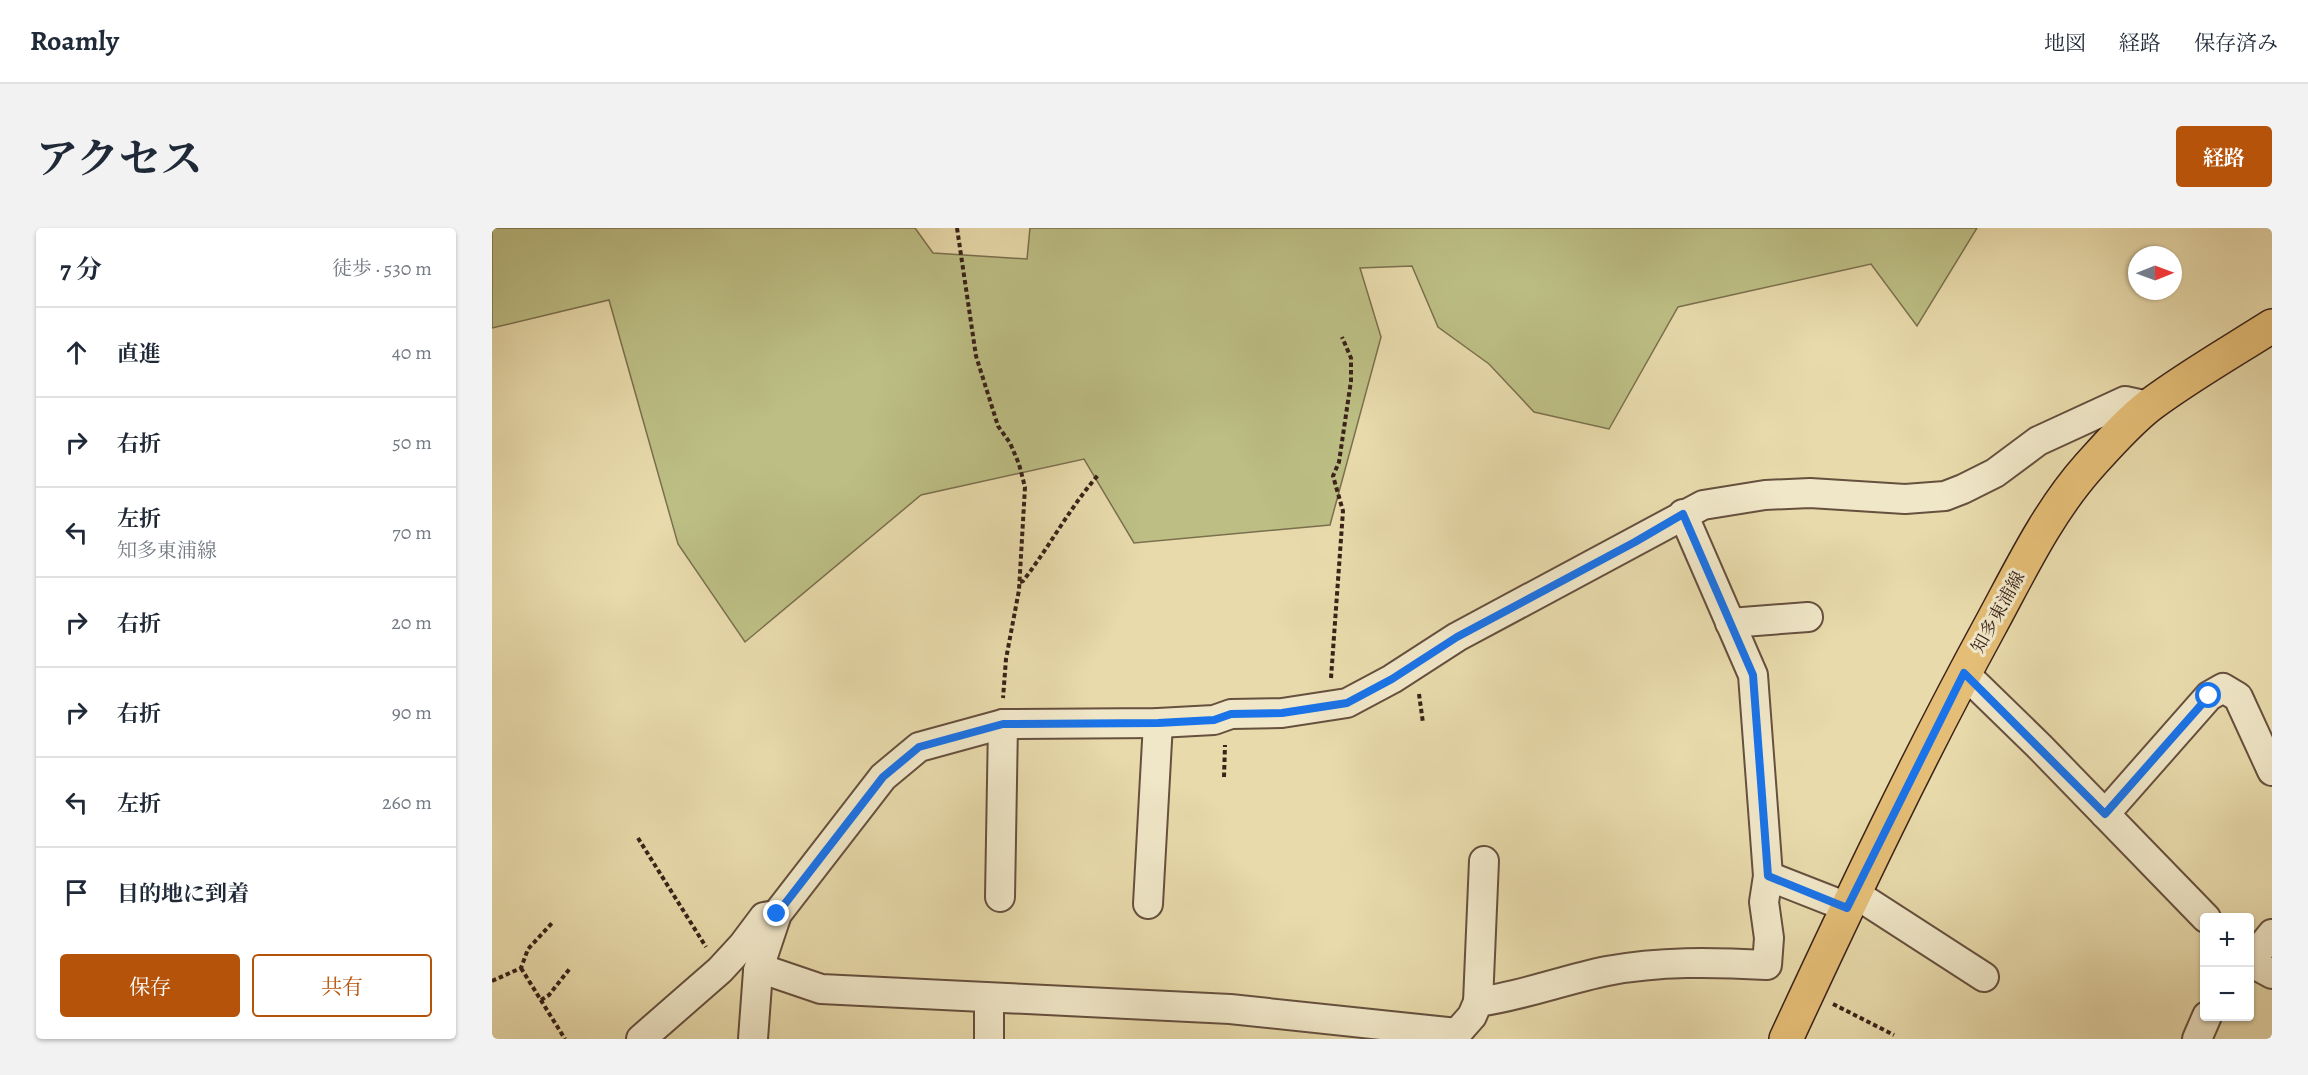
<!DOCTYPE html>
<html lang="ja">
<meta charset="utf-8">
<style>
body{margin:0;font-family:Alegreya,"Noto Serif JP",serif;background:#f2f2f3;color:#1f2937}
.controls{position:absolute;right:18px;bottom:18px;display:grid;overflow:hidden;border-radius:6px;box-shadow:0 2px 4px #0004}
.controls button{width:54px;height:54px;display:grid;place-items:center;padding:0;border:0;border-bottom:2px solid #e0e1e3;background:#fff;color:#1f2937;font:30px sans-serif}
.compass{position:absolute;left:1636px;top:18px;width:54px;height:54px;border-radius:50%;background:#fff;box-shadow:0 2px 4px #0004;rotate:89deg}
.stop{position:absolute;width:18px;height:18px;margin:-14px;border:4px solid #1a73e8;border-radius:50%;background:#fff}
.stop.end{background:#1a73e8;border-color:#fff;box-shadow:0 2px 6px #0008}
.list{margin:0;padding:0;list-style:none}
h2{display:flex;justify-content:space-between;align-items:center;height:78px;margin:0;padding:0 24px;font-size:26px}
h2 small{font-size:20px;font-weight:400;color:#747a83}
.list li{display:grid;grid-template-columns:39px 1fr auto;gap:18px;align-items:center;box-sizing:border-box;height:90px;padding:0 24px;border-top:2px solid #e0e1e3}
.list b{display:block;font-size:22px;white-space:nowrap}
.list p{margin:0;font-size:20px;white-space:nowrap;color:#747a83}
.list em{font-size:20px;font-style:normal;color:#747a83}
.actions{display:flex;gap:12px;padding:18px 24px}
.actions a{flex:1;padding:14px 0;border:2px solid #b45309;border-radius:6px;text-align:center;font-size:21px;color:#b45309}
.actions .main{background:#b45309;color:#fff}
.icon{flex:none;width:33px;height:33px;fill:none;stroke:currentColor;stroke-width:2;stroke-linecap:round;stroke-linejoin:round}
.map{position:relative;flex:none;width:1780px;height:811px;overflow:hidden;border-radius:6px}
header{display:flex;align-items:center;gap:36px;box-sizing:border-box;height:84px;padding:0 30px;background:#fff;border-bottom:2px solid #e0e1e3}
header strong{font-size:28px}
nav{display:flex;gap:33px;margin-inline-start:auto;font-size:21px}
.intro{display:flex;align-items:center;justify-content:space-between;box-sizing:border-box;height:144px;padding:0 36px}
h1{margin:0;font-size:42px}
.button{padding:15px 27px;border-radius:6px;background:#b45309;color:#fff;font-size:21px;font-weight:700}
main{display:flex;gap:36px;padding:0 36px}
aside{flex:1;background:#fff;border-radius:6px;box-shadow:0 2px 4px #0004}
.map>svg:first-child{display:block}
.green{fill:#bcbe84;stroke:#7b704e;stroke-width:1.5}
.lines{fill:none;stroke-linecap:round;stroke-linejoin:round}
.minor-casing{stroke:#66503e;stroke-width:32}
.major-casing{stroke:#3a2219;stroke-width:36}
.path{stroke:#3a2219;stroke-width:4;stroke-dasharray:4.5 3;stroke-linecap:butt}
.minor{stroke:#f0e7c8;stroke-width:28}
.major{stroke:#e4bd76;stroke-width:33}
.route{stroke:#1a73e8;stroke-width:8}
.labels{text-anchor:middle;stroke-width:6;stroke-linejoin:round;paint-order:stroke}
.street-label{font-size:18px;fill:#3a2219;stroke:#f0e7c8}
</style>
<header>
<strong>Roamly</strong>
<nav><a>地図</a><a>経路</a><a>保存済み</a></nav>
</header>
<div class="intro"><h1>アクセス</h1><a class="button">経路</a></div>
<main>
<aside>
<h2>7 分<small>徒歩 · 530 m</small></h2>
<ul class="list">
<li><svg class="icon" aria-label="ahead" viewBox="0 0 24 24"><path d="M12 20V5M6 11l6-6 6 6"/></svg><div><b>直進</b></div><em>40 m</em></li>
<li><svg class="icon" aria-label="right" viewBox="0 0 24 24"><path d="M7 20v-9h11M14 6l5 5-5 5"/></svg><div><b>右折</b></div><em>50 m</em></li>
<li><svg class="icon" aria-label="left" viewBox="0 0 24 24"><path d="M17 20v-9H6M10 6l-5 5 5 5"/></svg><div><b>左折</b><p>知多東浦線</p></div><em>70 m</em></li>
<li><svg class="icon" aria-label="right" viewBox="0 0 24 24"><path d="M7 20v-9h11M14 6l5 5-5 5"/></svg><div><b>右折</b></div><em>20 m</em></li>
<li><svg class="icon" aria-label="right" viewBox="0 0 24 24"><path d="M7 20v-9h11M14 6l5 5-5 5"/></svg><div><b>右折</b></div><em>90 m</em></li>
<li><svg class="icon" aria-label="left" viewBox="0 0 24 24"><path d="M17 20v-9H6M10 6l-5 5 5 5"/></svg><div><b>左折</b></div><em>260 m</em></li>
<li><svg class="icon" aria-label="arrive" viewBox="0 0 24 24"><path d="M6 21V4h12l-3 4 3 4H6"/></svg><div><b>目的地に到着</b></div></li>
</ul>
<div class="actions"><a class="main">保存</a><a>共有</a></div>
</aside>
<div class="map">
<svg width="1780" height="811" viewBox="0 0 1780 811">
<rect width="100%" height="100%" fill="#e8daab"/>
<filter id="stains"><feTurbulence type="fractalNoise" baseFrequency=".00333" numOctaves="4"/><feColorMatrix values="0 0 0 0 .2 0 0 0 0 .09 0 0 0 0 .02 0 0 0 .5 -.17"/></filter>
<radialGradient id="worn" r=".72"><stop offset=".6" stop-color="#630" stop-opacity="0"/><stop offset="1" stop-color="#630" stop-opacity=".3"/></radialGradient>
<polygon class="green" points="0,0 423,0 441,25 535,31 538,0 1485,0 1425,98 1379,36 1186,79 1117,201 1042,184 997,136 946,99 920,38 868,40 889,109 838,297 642,315 592,231 429,267 253,414 186,316 117,72 0,100"/>
<g class="lines">
<defs>
<g id="minor">
<polyline points="1238,395 1316,389"/>
<polyline points="1472,445 1547,518 1714,690"/>
<polyline points="1613,586 1717,468 1731,460 1746,469 1780,543"/>
<polyline points="1276,648 1355,679"/>
<polyline points="1362,665 1492,749"/>
<polyline points="508,669 511,496"/>
<polyline points="656,676 666,495"/>
<polyline points="1758,733 1780,706"/>
<polyline points="1758,734 1780,746"/>
<polyline points="266,743 279,744 329,761 738,781 965,805"/>
<polyline points="497,771 497,811"/>
<polyline points="986,774 992,633"/>
<path d="M 965,805 L 980,788 L 986,774 C 1030,768 1071,752 1115,743 C 1168,733 1220,734 1275,737 L 1277,710 L 1272,674 L 1276,648 L 1261,447 L 1191,286"/>
<polyline points="149,811 228,742 251,717 272,689 283,687"/>
<polyline points="261,811 266,743 285,686 391,549 427,519 511,496 666,495 722,492 739,486 790,485 855,475 900,451 965,409 1211,277 1273,267 1318,265 1413,271 1453,268 1471,261 1503,245 1546,213 1633,173 1656,178"/>
<polyline points="1705,811 1715,788"/>
</g>
<path id="major" d="M 1294,811 C 1358,673 1424,534 1497,400 C 1527,345 1555,285 1597,238 C 1616,217 1636,194 1658,177 C 1697,148 1739,124 1780,98"/>
</defs>
<use href="#minor" class="minor-casing"/>
<use href="#major" class="major-casing"/>
<g class="path">
<polyline points="465,0 484,128 506,198 518,215 527,236 533,259 527,362 514,431 511,470"/>
<path d="M 528,354 L 531,353 C 558,318 578,279 607,246"/>
<polyline points="839,450 851,283 841,248 847,234 859,153 859,130 850,109"/>
<polyline points="927,466 931,495"/>
<polyline points="732,549 733,517"/>
<polyline points="146,610 214,719"/>
<polyline points="29,740 73,811"/>
<polyline points="0,753 29,740 36,721 60,695"/>
<polyline points="49,772 57,767 79,739"/>
<polyline points="1341,776 1402,807"/>
</g>
<use href="#minor" class="minor"/>
<use href="#major" class="major"/>
</g>
<g class="lines">
<polyline class="route" points="285,686 391,549 427,519 511,496 666,495 722,492 739,486 790,485 855,475 900,451 965,409 1143,314 1191,286 1261,447 1276,648 1355,680 1472,445 1613,586 1717,468"/>
</g>
<g class="labels">
<g class="street-label">
<text transform="translate(1506 384) rotate(-61)" y="6">知多東浦線</text>
</g>
</g>
<rect width="100%" height="100%" filter="url(#stains)"/>
<rect width="100%" height="100%" fill="url(#worn)"/>
</svg>
<div class="controls">
<button>+</button>
<button>−</button>
</div>
<svg class="compass" viewBox="-18 -18 36 36"><path d="M0-13l5 13h-10z" fill="#e53935"/><path d="M0 13l5-13h-10z" fill="#747a83"/></svg>
<div class="stop" style="left:1717px;top:468px"></div>
<div class="stop end" style="left:285px;top:686px"></div>
</div>
</main>
